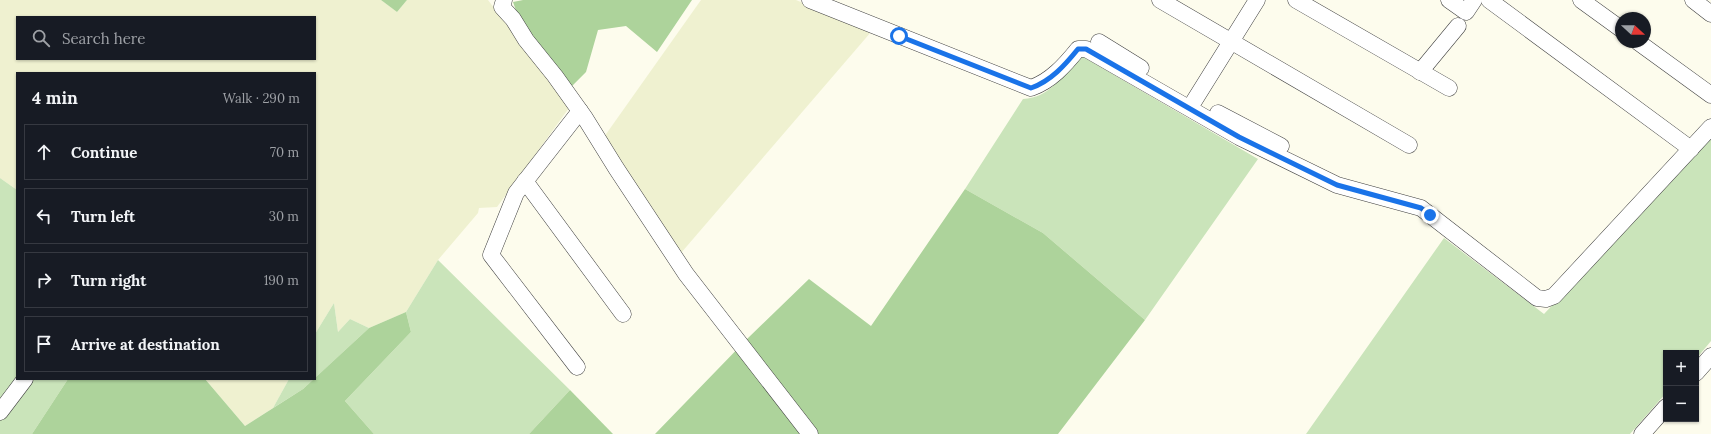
<!DOCTYPE html>
<meta charset="utf-8">
<style>
body{margin:0;font-family:Lora,serif;background:#20242c;color:#f1f3f6}
.controls{position:absolute;right:12px;bottom:12px;display:grid;overflow:hidden;border-radius:0px;box-shadow:0 1px 3px #0004}
.controls button{width:36px;height:36px;display:grid;place-items:center;padding:0;border:0;border-bottom:1px solid #363941;background:#171b24;color:#f1f3f6;font:20px sans-serif}
.compass{position:absolute;left:1615px;top:12px;width:36px;height:36px;border-radius:50%;background:#171b24;box-shadow:0 1px 3px #0004;rotate:111deg}
.stop{position:absolute;width:12px;height:12px;margin:-9px;border:3px solid #1a73e8;border-radius:50%;background:#fff}
.stop.end{background:#1a73e8;border-color:#fff;box-shadow:0 1px 4px #0008}
.list{margin:0;padding:0;list-style:none}
h2{display:flex;justify-content:space-between;align-items:center;height:52px;margin:0;padding:0 16px;font-size:17px}
h2 small{font-size:13px;font-weight:400;color:#9ea1a6}
.list li{display:grid;grid-template-columns:26px 1fr auto;gap:12px;align-items:center;box-sizing:border-box;height:56px;margin:0 8px 8px;padding:0 8px;border:1px solid #363941;border-radius:0px}
.list b{display:block;font-size:15px;white-space:nowrap}
.list em{font-size:13px;font-style:normal;color:#9ea1a6}
.icon{flex:none;width:22px;height:22px;fill:none;stroke:currentColor;stroke-width:2;stroke-linecap:round;stroke-linejoin:round}
.map{position:relative;flex:none;width:1711px;height:434px;overflow:hidden}
.search{position:absolute;background:#171b24;box-shadow:0 1px 3px #0004;left:16px;top:16px;width:300px;height:44px;display:flex;align-items:center;gap:10px;box-sizing:border-box;padding:0 14px;border-radius:0px;color:#9ea1a6;font-size:15px}
.panel{position:absolute;background:#171b24;box-shadow:0 1px 3px #0004;left:16px;top:72px;width:300px;height:308px;border-radius:0px}
.map>svg:first-child{display:block}
.farmland{fill:#eff1d0;fill-rule:evenodd}
.green{fill:#cae4ba}
.forest{fill:#add39b}
.lines{fill:none;stroke-linecap:round;stroke-linejoin:round}
.minor-casing{stroke:#3f3f3f;stroke-width:17}
.minor{stroke:#fff;stroke-width:16}
.route{stroke:#1a73e8;stroke-width:5}
</style>
<div class="map">
<svg width="1711" height="434" viewBox="0 0 1711 434">
<rect width="100%" height="100%" fill="#fdfced"/>
<g class="farmland">
<path d="M 0,0 L 381,0 L 397,12 L 407,0 L 488,0 L 569,108 L 497,207 L 479,208 L 478,213 L 438,260 L 406,312 L 369,328 L 350,319 L 338,332 L 334,303 L 315,334 L 315,73 L 17,73 L 17,190 L 0,178 ZM 17,17 L 315,17 L 315,59 L 17,59 Z"/>
<polygon points="701,0 796,0 871,32 681,253 604,137"/>
<polygon points="205,379 289,379 273,408 245,426"/>
</g>
<g class="green">
<path d="M 1080,55 L 1258,159 L 1145,320 L 1043,233 L 965,189 L 1023,99 C 1050,98 1064,74 1080,55 Z"/>
<polygon points="1711,138 1711,341 1696,359 1696,353 1666,353 1666,393 1630,434 1306,434 1444,238 1544,314"/>
<polygon points="0,178 17,190 17,379 68,379 32,434 0,434"/>
<polygon points="438,260 570,390 529,434 374,434 345,401 411,332 406,312"/>
<polygon points="334,303 338,332 350,319 369,328 315,378 315,334"/>
<polygon points="289,379 314,379 303,389 273,408"/>
</g>
<g class="forest">
<polygon points="381,0 407,0 397,12"/>
<polygon points="523,0 692,0 657,52 626,26 598,30 586,72 572,86 521,25 513,2"/>
<polygon points="965,189 1043,233 1145,320 1058,434 655,434 747,339 809,279 871,326"/>
<polygon points="406,312 411,332 345,401 374,434 32,434 68,379 205,379 245,426 303,389 369,328"/>
<polygon points="570,390 613,434 529,434"/>
</g>
<g class="lines">
<defs>
<g id="minor">
<polyline points="504,0 502,7 513,19 526,40 555,76 585,118 616,168 686,274 810,434"/>
<path d="M 810,0 L 1031,88 C 1051,81 1065,65 1078,49 L 1086,49 L 1239,137 L 1337,185 L 1421,208 L 1537,298 L 1546,299 L 1554,296 L 1711,127"/>
<polyline points="1160,0 1409,145"/>
<polyline points="1296,0 1449,88"/>
<polyline points="1449,0 1466,12 1474,0"/>
<polyline points="1489,0 1691,149"/>
<polyline points="1581,0 1621,29"/>
<polyline points="1693,0 1711,14"/>
<polyline points="1099,42 1141,68"/>
<polyline points="1638,42 1711,95"/>
<polyline points="1420,72 1458,26"/>
<polyline points="1194,101 1257,0"/>
<polyline points="1218,113 1281,146"/>
<polyline points="525,181 623,314"/>
<polyline points="577,367 491,255 516,193 580,111"/>
<polyline points="1696,373 1711,356"/>
<polyline points="0,412 25,379"/>
<polyline points="1642,434 1666,407"/>
</g>
</defs>
<use href="#minor" class="minor-casing"/>
<use href="#minor" class="minor"/>
</g>
<g class="lines">
<path class="route" d="M 899,36 L 1031,88 C 1051,81 1065,65 1078,49 L 1086,49 L 1239,137 L 1337,185 L 1421,208 L 1430,215"/>
</g>
</svg>
<div class="controls">
<button>+</button>
<button>−</button>
</div>
<svg class="compass" viewBox="-18 -18 36 36"><path d="M0-13l5 13h-10z" fill="#e53935"/><path d="M0 13l5-13h-10z" fill="#9ea1a6"/></svg>
<div class="stop" style="left:899px;top:36px"></div>
<div class="stop end" style="left:1430px;top:215px"></div>
<div class="search"><svg class="icon" aria-label="search" viewBox="0 0 24 24"><circle cx="10" cy="10" r="6"/><path d="M15 15l6 6"/></svg>Search here</div>
<section class="panel">
<h2>4 min<small>Walk · 290 m</small></h2>
<ul class="list">
<li><svg class="icon" aria-label="ahead" viewBox="0 0 24 24"><path d="M12 20V5M6 11l6-6 6 6"/></svg><div><b>Continue</b></div><em>70 m</em></li>
<li><svg class="icon" aria-label="left" viewBox="0 0 24 24"><path d="M17 20v-9H6M10 6l-5 5 5 5"/></svg><div><b>Turn left</b></div><em>30 m</em></li>
<li><svg class="icon" aria-label="right" viewBox="0 0 24 24"><path d="M7 20v-9h11M14 6l5 5-5 5"/></svg><div><b>Turn right</b></div><em>190 m</em></li>
<li><svg class="icon" aria-label="arrive" viewBox="0 0 24 24"><path d="M6 21V4h12l-3 4 3 4H6"/></svg><div><b>Arrive at destination</b></div></li>
</ul>
</section>
</div>
